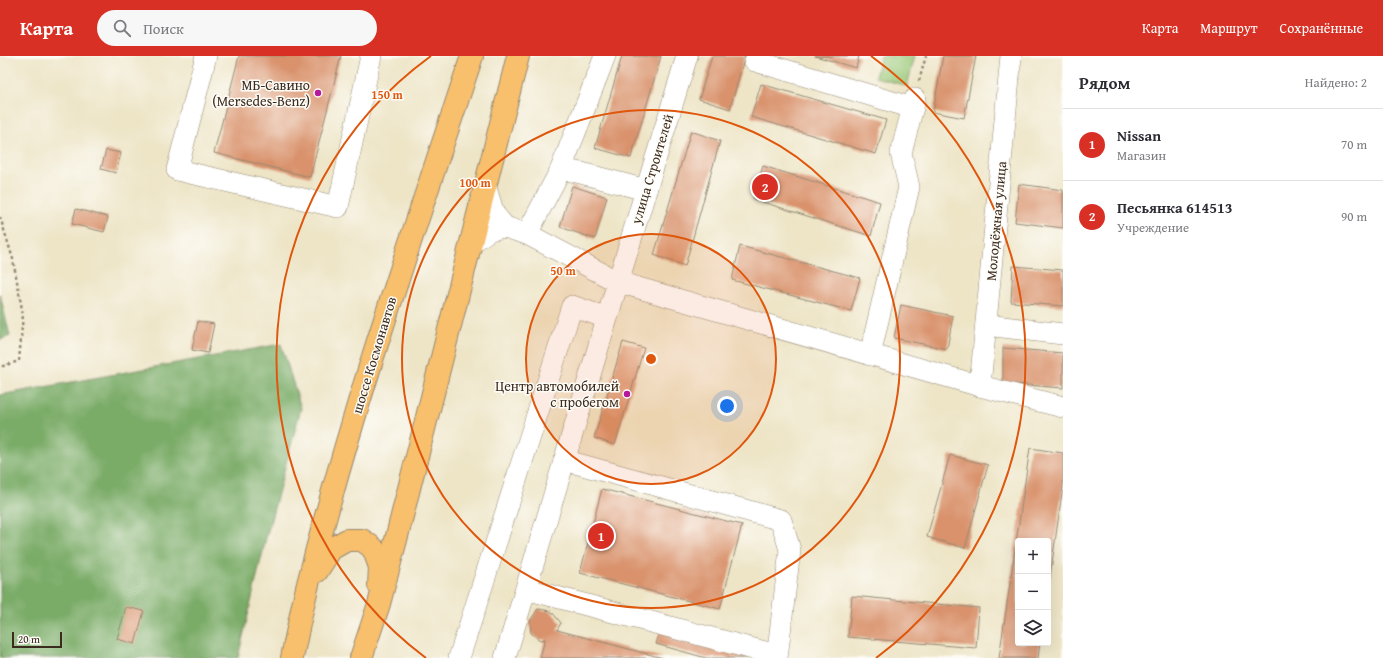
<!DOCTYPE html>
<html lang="ru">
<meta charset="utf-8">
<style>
body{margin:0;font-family:"Gentium Book Plus",serif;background:#f7f7f7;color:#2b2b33}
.controls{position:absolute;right:12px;bottom:12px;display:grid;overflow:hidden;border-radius:4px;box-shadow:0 4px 16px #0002}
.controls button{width:36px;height:36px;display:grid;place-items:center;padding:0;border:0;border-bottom:1px solid #e1e1e2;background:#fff;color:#2b2b33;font:20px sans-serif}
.scale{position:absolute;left:12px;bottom:10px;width:50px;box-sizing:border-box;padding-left:4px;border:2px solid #3b2a1e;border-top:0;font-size:11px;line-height:14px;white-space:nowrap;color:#3b2a1e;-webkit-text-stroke:3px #fdfcf7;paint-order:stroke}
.you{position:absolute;left:727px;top:350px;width:14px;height:14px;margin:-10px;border:3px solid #fff;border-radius:50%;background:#1a73e8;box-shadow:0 0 0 6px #1a73e833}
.badge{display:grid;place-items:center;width:26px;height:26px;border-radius:50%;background:#d93025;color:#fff;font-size:13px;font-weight:700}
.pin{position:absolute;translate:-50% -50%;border:2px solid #fff;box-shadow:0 1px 4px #0006}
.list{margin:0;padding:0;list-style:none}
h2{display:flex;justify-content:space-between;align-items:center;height:52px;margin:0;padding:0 16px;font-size:17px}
h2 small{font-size:13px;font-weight:400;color:#7c7c81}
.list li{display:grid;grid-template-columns:26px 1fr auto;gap:12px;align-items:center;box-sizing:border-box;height:72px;padding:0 16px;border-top:1px solid #e1e1e2}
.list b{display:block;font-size:15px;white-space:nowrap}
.list p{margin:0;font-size:13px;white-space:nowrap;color:#7c7c81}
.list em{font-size:13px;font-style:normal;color:#7c7c81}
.icon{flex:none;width:22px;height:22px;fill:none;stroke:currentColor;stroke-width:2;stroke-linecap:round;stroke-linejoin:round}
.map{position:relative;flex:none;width:1063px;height:602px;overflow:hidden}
header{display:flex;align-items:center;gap:24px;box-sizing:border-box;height:56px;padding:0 20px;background:#d93025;color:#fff}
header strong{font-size:19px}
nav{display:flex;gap:22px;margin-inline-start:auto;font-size:14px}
.search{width:280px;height:36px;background:#f7f7f7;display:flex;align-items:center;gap:10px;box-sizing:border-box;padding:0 14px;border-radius:22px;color:#7c7c81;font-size:15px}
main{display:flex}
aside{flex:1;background:#fff}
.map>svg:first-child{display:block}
.green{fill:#98c776;stroke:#6a784a}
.forest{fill:#7aac67;stroke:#5a6b42}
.building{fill:#d9926c}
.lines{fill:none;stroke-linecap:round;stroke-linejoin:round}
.minor-casing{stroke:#948872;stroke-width:22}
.major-casing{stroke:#948872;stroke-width:24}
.path{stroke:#948872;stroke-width:2.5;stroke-dasharray:3 3;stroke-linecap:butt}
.minor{stroke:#fff;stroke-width:21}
.major{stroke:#f8bf6c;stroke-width:22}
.ring{fill:none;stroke:#df570d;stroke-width:2}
.poi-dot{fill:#b5179e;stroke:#fdfcf7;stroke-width:1.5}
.labels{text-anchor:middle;stroke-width:3;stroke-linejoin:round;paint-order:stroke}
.poi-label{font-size:14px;fill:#3b2a1e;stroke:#fdfcf7;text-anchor:end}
.street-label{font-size:14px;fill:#3b2a1e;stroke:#fdfcf7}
.centre{fill:#df570d;stroke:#fdfcf7;stroke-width:2}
.ring-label{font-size:12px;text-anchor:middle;font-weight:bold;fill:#df570d;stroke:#fdfcf7;stroke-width:3;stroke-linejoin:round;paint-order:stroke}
</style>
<header>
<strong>Карта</strong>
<div class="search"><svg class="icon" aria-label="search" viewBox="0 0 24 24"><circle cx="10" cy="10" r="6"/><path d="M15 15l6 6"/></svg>Поиск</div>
<nav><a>Карта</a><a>Маршрут</a><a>Сохранённые</a></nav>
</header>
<main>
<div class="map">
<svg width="1063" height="602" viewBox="0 0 1063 602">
<rect width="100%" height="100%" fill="#fdfcf7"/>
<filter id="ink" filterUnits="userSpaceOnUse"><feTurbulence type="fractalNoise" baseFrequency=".025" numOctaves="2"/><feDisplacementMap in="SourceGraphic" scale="8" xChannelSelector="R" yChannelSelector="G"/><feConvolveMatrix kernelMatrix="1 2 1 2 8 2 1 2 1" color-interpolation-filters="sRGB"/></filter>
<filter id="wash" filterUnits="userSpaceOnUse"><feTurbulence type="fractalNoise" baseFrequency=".012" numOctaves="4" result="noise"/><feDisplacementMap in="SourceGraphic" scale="16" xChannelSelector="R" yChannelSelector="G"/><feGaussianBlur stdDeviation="0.9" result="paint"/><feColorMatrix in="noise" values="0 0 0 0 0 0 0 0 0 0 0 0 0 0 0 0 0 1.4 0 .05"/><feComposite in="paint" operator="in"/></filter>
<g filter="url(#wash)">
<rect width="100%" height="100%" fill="#eee5c7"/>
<polygon class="green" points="881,0 915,0 907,30 875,21"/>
<g class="forest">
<polygon points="0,238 10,280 0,284"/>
<polygon points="281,288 301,352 266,482 238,602 0,602 0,339"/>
</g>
<g id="blocks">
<g class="building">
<polygon points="239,0 341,0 310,121 214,97"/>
<polygon points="622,0 661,0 631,102 595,92"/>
<polygon points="712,0 745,0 730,53 699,43"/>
<polygon points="815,0 859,0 856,12"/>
<polygon points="943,0 976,0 964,62 933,56"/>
<polygon points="761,28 886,64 876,98 751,61"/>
<polygon points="691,75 720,85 685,210 654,199"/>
<polygon points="106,94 121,97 116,117 101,113"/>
<polygon points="763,110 880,146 871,180 753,143"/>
<polygon points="1019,128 1063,134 1063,172 1015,166"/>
<polygon points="572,130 607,141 595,183 560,171"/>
<polygon points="76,153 108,161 104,176 72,168"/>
<polygon points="740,190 860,222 851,255 732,224"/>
<polygon points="1013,210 1063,214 1063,250 1011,246"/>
<polygon points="901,249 953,260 947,293 894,282"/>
<polygon points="198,265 214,268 208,297 192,294"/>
<polygon points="623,286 644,292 615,389 594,382"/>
<polygon points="1003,292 1063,297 1063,332 1003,327"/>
<polygon points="1030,392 1063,397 1063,430 1049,528 1048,485 1018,485 1018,587 1040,587 1038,602 999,602"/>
<polygon points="950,399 988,409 965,492 927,481"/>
<polygon points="602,433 742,469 720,553 580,517"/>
<polygon points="852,540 979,552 976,592 848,581"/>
<polygon points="126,551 144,555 135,588 117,583"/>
<polygon points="538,553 551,555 561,567 557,574 663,602 540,602 545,583 540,584 531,577 530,565"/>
<polygon points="661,572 747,602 706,602 656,588"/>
</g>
</g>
</g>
<g filter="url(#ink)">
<use href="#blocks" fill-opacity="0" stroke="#948872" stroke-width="1"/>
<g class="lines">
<defs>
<g id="minor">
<polyline points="206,0 177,114 338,151 371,0"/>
<polyline points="757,0 755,5 913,52"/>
<polyline points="561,113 605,0"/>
<polyline points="486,132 494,158 505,171 527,178 618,226 980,330 1063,351"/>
<polyline points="527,178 561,113 581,117 646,134"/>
<polyline points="471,187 490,174 505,171"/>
<polyline points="986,269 1063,278"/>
<polyline points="870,299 909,131 901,97 915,43"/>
<polyline points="980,330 1011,0"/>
<polyline points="564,404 781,464 790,494 777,602"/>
<polyline points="526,533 776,599"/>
<polyline points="459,602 572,250 607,262"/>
<polyline points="505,602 611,249 687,0"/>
</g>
<g id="major">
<polyline points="317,515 331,493 347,484 362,484 373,492 380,511 379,529"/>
<path d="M 292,602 C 297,577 302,552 308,528 C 353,349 414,175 472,0"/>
<polyline points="361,602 379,548 397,480 518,0"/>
</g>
</defs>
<use href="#minor" class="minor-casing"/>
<use href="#major" class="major-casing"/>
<g class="path">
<polyline points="919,25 926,0"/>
<polyline points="0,161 13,203 23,259 19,305 0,311"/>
</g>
<use href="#minor" class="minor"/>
<use href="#major" class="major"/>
</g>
</g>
<circle cx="651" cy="303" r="125" fill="#df570d" fill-opacity=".12"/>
<g class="ring">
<circle cx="651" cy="303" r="125"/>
<circle cx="651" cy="303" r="249"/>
<path d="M426 602A374 374 0 0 1 431 0M871 0A374 374 0 0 1 876 602"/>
</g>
<g class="poi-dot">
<circle cx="318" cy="37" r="4"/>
<circle cx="627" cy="338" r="4"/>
</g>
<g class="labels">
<g class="poi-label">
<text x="310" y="34">МБ-Савино<tspan x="310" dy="16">(Mersedes-Benz)</tspan></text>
<text x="619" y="335">Центр автомобилей<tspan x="619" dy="16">с пробегом</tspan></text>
</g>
<g class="street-label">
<text transform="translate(652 113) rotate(-73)" y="5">улица Строителей</text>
<text transform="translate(996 165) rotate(-85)" y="5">Молодёжная улица</text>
<text transform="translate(374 299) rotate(-73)" y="5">шоссе Космонавтов</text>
</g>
</g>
<circle cx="651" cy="303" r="6" class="centre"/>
<g class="ring-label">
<text x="387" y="43">150 m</text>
<text x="475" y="131">100 m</text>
<text x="563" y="219">50 m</text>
</g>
</svg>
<div class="controls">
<button>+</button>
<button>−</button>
<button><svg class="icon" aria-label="layers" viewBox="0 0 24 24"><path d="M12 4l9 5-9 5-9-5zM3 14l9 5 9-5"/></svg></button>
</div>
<div class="scale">20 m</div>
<div class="you"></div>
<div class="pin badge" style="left:601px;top:480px">1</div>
<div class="pin badge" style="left:765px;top:131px">2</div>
</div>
<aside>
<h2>Рядом<small>Найдено: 2</small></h2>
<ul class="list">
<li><span class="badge">1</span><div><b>Nissan</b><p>Магазин</p></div><em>70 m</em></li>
<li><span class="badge">2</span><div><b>Песьянка 614513</b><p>Учреждение</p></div><em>90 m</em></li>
</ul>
</aside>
</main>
